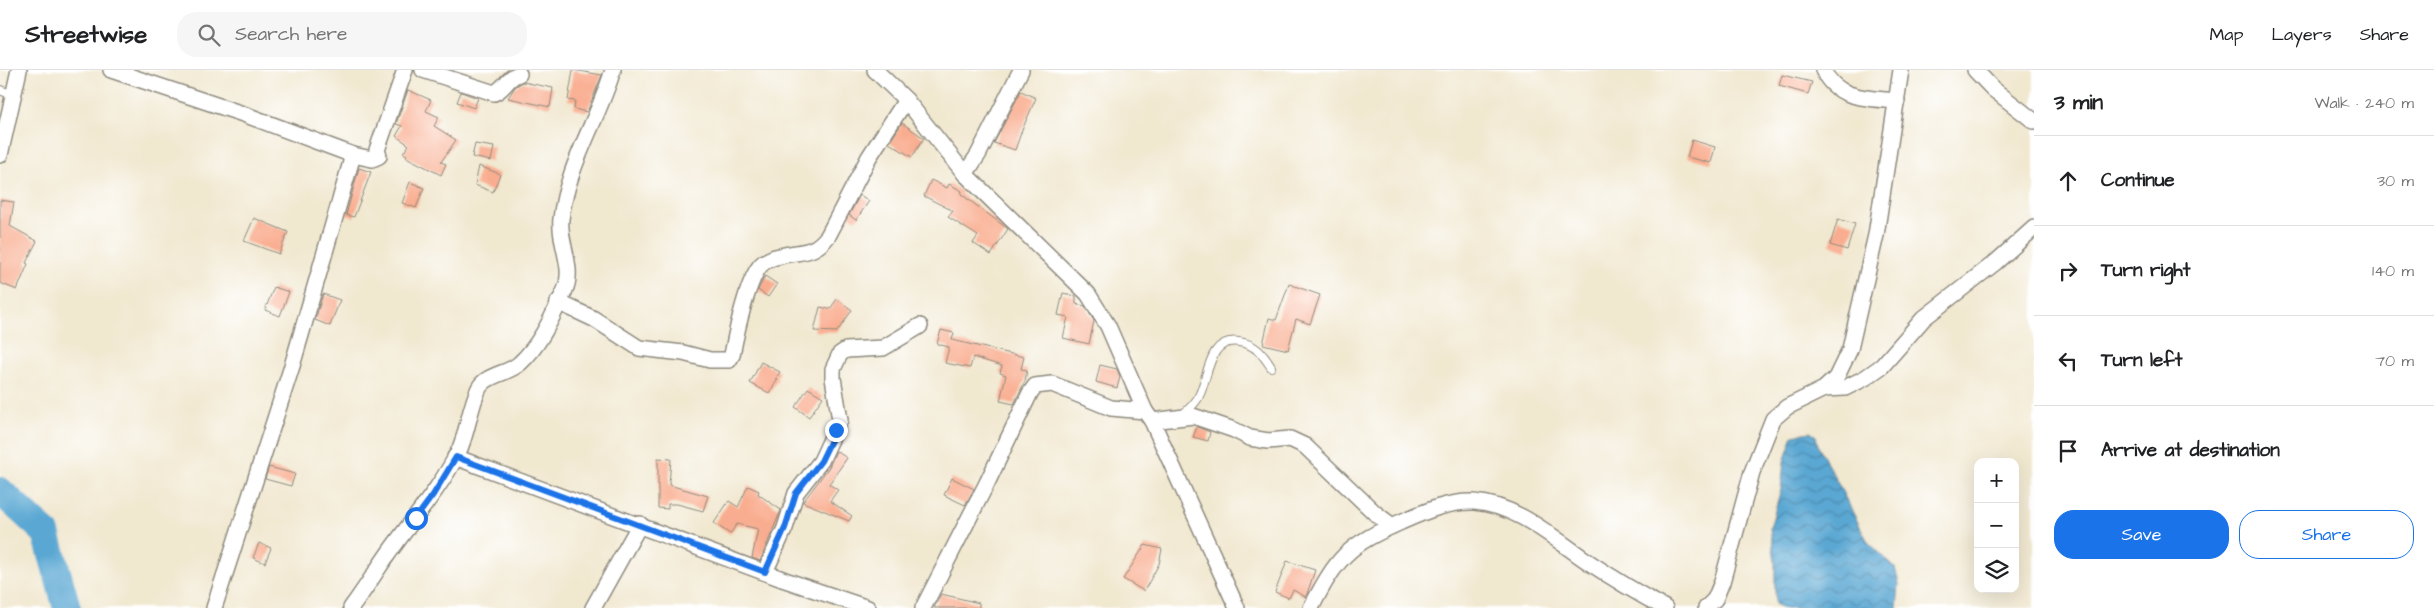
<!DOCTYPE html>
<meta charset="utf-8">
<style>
body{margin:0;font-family:"Architects Daughter",sans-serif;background:#f6f6f6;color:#202124}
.controls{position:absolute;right:15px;bottom:15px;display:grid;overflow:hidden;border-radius:10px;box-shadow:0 5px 20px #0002}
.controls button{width:45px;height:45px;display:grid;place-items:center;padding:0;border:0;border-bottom:1px solid #e0e0e0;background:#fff;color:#202124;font:25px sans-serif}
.stop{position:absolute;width:15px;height:15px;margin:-11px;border:4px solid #1a73e8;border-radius:50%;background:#fff}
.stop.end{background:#1a73e8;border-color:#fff;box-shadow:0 1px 5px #0008}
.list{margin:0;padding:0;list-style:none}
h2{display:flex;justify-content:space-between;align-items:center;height:65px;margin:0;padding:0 20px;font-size:21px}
h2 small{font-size:16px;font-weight:400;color:#757577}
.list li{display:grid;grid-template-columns:32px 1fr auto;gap:15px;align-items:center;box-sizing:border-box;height:90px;padding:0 20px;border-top:1px solid #e0e0e0}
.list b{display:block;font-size:19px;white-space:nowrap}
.list em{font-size:16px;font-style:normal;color:#757577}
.actions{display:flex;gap:10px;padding:15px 20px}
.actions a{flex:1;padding:11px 0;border:1px solid #1a73e8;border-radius:20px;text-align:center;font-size:18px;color:#1a73e8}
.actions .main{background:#1a73e8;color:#fff}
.icon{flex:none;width:28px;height:28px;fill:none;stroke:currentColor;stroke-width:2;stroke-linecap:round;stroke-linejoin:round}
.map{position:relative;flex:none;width:2034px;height:538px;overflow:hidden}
header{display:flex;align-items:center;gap:30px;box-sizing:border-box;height:70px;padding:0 25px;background:#fff;border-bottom:1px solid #e0e0e0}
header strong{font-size:24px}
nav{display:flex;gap:28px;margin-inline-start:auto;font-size:18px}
.search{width:350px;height:45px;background:#f6f6f6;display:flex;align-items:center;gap:12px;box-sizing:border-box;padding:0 18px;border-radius:20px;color:#757577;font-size:19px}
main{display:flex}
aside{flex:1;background:#fff}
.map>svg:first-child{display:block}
.water{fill:url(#water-waves);stroke:#42697f}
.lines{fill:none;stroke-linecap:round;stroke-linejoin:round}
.river{stroke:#5aa7d3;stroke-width:28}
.building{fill:#f9ad90}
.lane-casing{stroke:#8e8a7e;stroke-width:10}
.street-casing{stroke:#8e8a7e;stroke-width:18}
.lane{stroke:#fff;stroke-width:8}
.street{stroke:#fff;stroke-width:15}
.route{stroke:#1a73e8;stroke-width:6}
</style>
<header>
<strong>Streetwise</strong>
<div class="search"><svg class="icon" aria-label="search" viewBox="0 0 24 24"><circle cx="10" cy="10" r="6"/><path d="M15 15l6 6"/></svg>Search here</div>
<nav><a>Map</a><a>Layers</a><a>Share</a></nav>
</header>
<main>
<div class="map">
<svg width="2034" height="538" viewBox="0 0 2034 538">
<defs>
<pattern id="water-waves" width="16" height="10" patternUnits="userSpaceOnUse" patternTransform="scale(1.25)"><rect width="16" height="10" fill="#5aa7d3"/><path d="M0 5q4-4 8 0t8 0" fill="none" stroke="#4b88ab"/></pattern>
</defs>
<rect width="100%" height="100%" fill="#fff"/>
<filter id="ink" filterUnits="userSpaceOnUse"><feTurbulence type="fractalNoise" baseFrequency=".02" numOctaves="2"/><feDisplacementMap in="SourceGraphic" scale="10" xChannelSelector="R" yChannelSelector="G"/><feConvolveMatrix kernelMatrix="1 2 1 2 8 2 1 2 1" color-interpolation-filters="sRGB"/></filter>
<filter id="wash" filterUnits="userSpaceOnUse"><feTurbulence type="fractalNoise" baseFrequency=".0096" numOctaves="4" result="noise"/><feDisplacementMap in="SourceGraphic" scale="20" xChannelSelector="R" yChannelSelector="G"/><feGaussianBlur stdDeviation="1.12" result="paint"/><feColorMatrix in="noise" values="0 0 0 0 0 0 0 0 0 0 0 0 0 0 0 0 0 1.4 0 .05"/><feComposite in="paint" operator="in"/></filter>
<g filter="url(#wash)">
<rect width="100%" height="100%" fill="#f1e8d0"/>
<polygon class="water" points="1810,362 1816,366 1818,375 1868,472 1895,498 1899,514 1897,538 1784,538 1775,534 1775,490 1770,458 1781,420 1784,392 1793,365"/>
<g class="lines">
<polyline class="river" points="0,421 46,463 67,538"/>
</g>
<g id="blocks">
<g class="building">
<polygon points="573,0 602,5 587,42 574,39 575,31 568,30"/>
<polygon points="1782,5 1812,12 1808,24 1779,16"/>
<polygon points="523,12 553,18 550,37 508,28 515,17"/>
<polygon points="408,20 431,30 426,41 439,47 434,56 456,70 441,92 446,94 441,105 406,87 407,85 403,83 409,75 396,66 402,56 396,54"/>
<polygon points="1021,21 1036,28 1022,60 1015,80 994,73"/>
<polygon points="461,22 478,28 474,38 457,32"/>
<polygon points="902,53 924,68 912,87 889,73"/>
<polygon points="1692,70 1715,77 1711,93 1687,87"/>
<polygon points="475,74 494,77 491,91 472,87"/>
<polygon points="479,96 500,104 493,122 475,115"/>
<polygon points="359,98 371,102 354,147 346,145"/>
<polygon points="931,110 947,118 949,114 962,121 961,124 1008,159 991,185 973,173 978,166 948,147 953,141 924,126"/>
<polygon points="410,112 424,118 416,138 402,133"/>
<polygon points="860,125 869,131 856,150 849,145"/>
<polygon points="0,130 14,132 10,156 37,171 26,193 28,194 17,220 0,213"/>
<polygon points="254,148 288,162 279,184 244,171"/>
<polygon points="1838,149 1855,154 1847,180 1830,175"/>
<polygon points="765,206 777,214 768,227 758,220"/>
<polygon points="1289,214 1320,225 1310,254 1296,249 1288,280 1263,274 1269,248 1276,250"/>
<polygon points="274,217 289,222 280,246 265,240"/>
<polygon points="1063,223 1076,226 1076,234 1085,236 1094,251 1089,274 1063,268 1068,247 1058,245"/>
<polygon points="323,224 340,230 330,256 315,250"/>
<polygon points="837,229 852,240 837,262 814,261 820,237 830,239"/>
<polygon points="941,260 954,263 952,270 1024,287 1021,299 1027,300 1025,311 1014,334 1000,331 1006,305 1000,303 1002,296 973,287 970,298 945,293 949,277 937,274"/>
<polygon points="761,292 780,302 776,308 778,309 769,323 750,313"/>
<polygon points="1100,295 1117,299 1120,307 1117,318 1096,312"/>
<polygon points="808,318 823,327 809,347 795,337"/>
<polygon points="1197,357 1210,362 1208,371 1193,367"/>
<polygon points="836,381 847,388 829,414 838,420 830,431 852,446 849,451 803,432 829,397"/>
<polygon points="658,388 671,389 669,415 708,426 703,441 677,434 668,434 668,439 658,438"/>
<polygon points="269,397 295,404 291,416 265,409"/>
<polygon points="952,408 974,419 965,435 944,425"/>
<polygon points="748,416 759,421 758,424 781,440 760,491 752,488 758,459 737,454 730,464 714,453 729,431 738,437"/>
<polygon points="259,473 271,478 265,493 253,488"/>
<polygon points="1145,475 1162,479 1159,494 1144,521 1123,509"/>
<polygon points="1287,491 1315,500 1306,527 1293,520 1289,528 1275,522"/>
<polygon points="941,524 979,533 979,538 934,538"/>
</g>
</g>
</g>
<g filter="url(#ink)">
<use href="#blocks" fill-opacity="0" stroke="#8e8a7e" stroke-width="1"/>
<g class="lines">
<defs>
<g id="lane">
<polyline points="0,20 13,25"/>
<path d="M 1182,345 C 1188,340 1194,335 1198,328 C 1209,309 1207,267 1239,272 C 1255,274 1263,284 1271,297"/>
</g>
<g id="street">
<polyline points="111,0 246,45 353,85 372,89 379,86 377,80 405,0"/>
<path d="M 423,0 L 494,23 C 505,19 507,7 519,4"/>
<polyline points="875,0 906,30 965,104 1088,224 1108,256 1145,341 1152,351 1237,538"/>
<path d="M 1823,0 C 1837,30 1867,28 1897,31"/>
<polyline points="1975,0 1993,19 2034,51"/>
<polyline points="0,85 19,0"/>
<polyline points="965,104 978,85 1021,0"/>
<path d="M 558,232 L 594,249 L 639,278 L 683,283 L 710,290 L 729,290 L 732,285 C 736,264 747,212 760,196 C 764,191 773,187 780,186 C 802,180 812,186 828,166 L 869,87 L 906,30"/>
<polyline points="1824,319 1845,318 1865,308 1882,296 1924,248 1996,192 2034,158"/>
<polyline points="1152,351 1193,346 1234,360 1250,368 1268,371 1290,369 1305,376 1375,443 1392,456"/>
<polyline points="455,387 785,510 868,538"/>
<polyline points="765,502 785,458 796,423 821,391 840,350 833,308 833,299 840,284 846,280 883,278 920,256"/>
<polyline points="214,538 292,296 353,85"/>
<path d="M 351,538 C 367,517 380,494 396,473 C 418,443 441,416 458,383 C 468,362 469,339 479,318 C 486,304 509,304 520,293 C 541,274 553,245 565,220 C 575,197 558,172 561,149 C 567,96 598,50 613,0"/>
<polyline points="593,538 640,454"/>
<polyline points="923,538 987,413 1030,323 1035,316 1052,314 1111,338 1145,341"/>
<path d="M 1311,538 C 1337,487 1348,475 1401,452 C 1424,442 1448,431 1474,432 C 1518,435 1554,469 1590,493 C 1614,509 1639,524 1665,538"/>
<polyline points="1706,538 1715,529 1722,512 1752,402 1773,349 1787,337 1824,319 1836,308 1850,279 1876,165 1901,0"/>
</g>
</defs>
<use href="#lane" class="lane-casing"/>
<use href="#street" class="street-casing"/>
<use href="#lane" class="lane"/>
<use href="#street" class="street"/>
</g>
</g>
<g class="lines" filter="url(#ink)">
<polyline class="route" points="416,448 433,425 456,387 765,502 785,458 796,423 821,391 836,360"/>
</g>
</svg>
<div class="controls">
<button>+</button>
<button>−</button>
<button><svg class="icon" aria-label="layers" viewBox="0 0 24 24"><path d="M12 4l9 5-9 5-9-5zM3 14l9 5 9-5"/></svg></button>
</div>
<div class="stop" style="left:416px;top:448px"></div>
<div class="stop end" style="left:836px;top:360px"></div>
</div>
<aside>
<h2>3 min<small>Walk · 240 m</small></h2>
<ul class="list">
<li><svg class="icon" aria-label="ahead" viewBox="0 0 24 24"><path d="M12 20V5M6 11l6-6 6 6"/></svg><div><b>Continue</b></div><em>30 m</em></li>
<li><svg class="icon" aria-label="right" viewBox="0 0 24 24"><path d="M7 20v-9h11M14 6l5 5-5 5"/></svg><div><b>Turn right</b></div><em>140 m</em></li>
<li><svg class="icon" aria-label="left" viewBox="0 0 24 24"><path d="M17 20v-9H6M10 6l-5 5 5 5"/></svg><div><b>Turn left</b></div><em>70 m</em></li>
<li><svg class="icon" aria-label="arrive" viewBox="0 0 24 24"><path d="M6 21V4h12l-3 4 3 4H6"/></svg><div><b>Arrive at destination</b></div></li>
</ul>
<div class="actions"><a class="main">Save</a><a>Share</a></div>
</aside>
</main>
